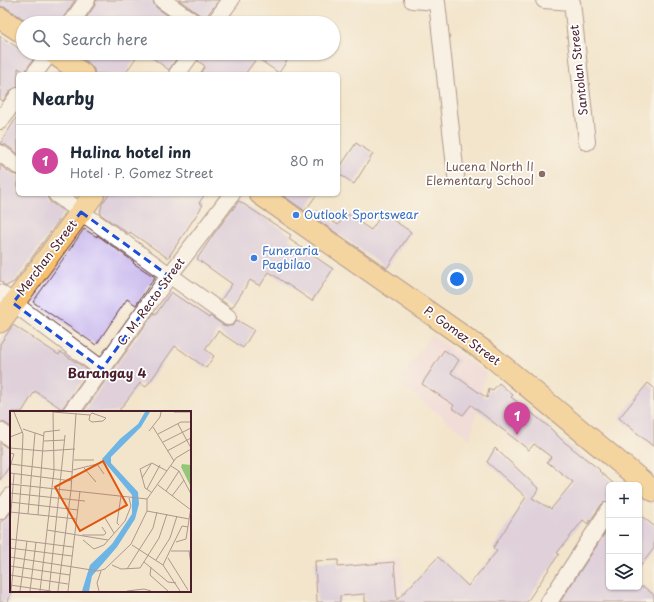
<!DOCTYPE html>
<meta charset="utf-8">
<style>
body{margin:0;font-family:"Playpen Sans",sans-serif;background:#f2f2f3;color:#1f2937}
.controls{position:absolute;right:12px;bottom:12px;display:grid;overflow:hidden;border-radius:6px;box-shadow:0 1px 3px #0004}
.controls button{width:36px;height:36px;display:grid;place-items:center;padding:0;border:0;border-bottom:1px solid #e0e1e3;background:#fff;color:#1f2937;font:20px sans-serif}
.you{position:absolute;left:457px;top:279px;width:14px;height:14px;margin:-10px;border:3px solid #fff;border-radius:50%;background:#1a73e8;box-shadow:0 0 0 6px #1a73e833}
.badge{display:grid;place-items:center;width:26px;height:26px;border-radius:50%;background:#2563eb;color:#fff;font-size:13px;font-weight:700}
.pin{position:absolute;translate:-50% -33px;filter:drop-shadow(0 1px 2px #0008)}
.pin::after{content:'';position:absolute;top:21px;width:14px;height:12px;background:inherit;clip-path:polygon(0 0,100% 0,50% 100%)}
.list{margin:0;padding:0;list-style:none}
h2{display:flex;justify-content:space-between;align-items:center;height:52px;margin:0;padding:0 16px;font-size:17px}
h2 small{font-size:13px;font-weight:400;color:#747a83}
.list li{display:grid;grid-template-columns:26px 1fr auto;gap:12px;align-items:center;box-sizing:border-box;height:72px;padding:0 16px;border-top:1px solid #e0e1e3}
.list b{display:block;font-size:15px;white-space:nowrap}
.list p{margin:0;font-size:13px;white-space:nowrap;color:#747a83}
.list em{font-size:13px;font-style:normal;color:#747a83}
.icon{flex:none;width:22px;height:22px;fill:none;stroke:currentColor;stroke-width:2;stroke-linecap:round;stroke-linejoin:round}
.map{position:relative;flex:none;width:654px;height:602px;overflow:hidden}
.search{position:absolute;background:#fff;box-shadow:0 1px 3px #0004;left:16px;top:16px;width:324px;height:44px;display:flex;align-items:center;gap:10px;box-sizing:border-box;padding:0 14px;border-radius:22px;color:#747a83;font-size:15px}
.panel{position:absolute;background:#fff;box-shadow:0 1px 3px #0004;left:16px;top:72px;width:324px;height:124px;border-radius:6px}
.map>svg:first-child{display:block}
.built{fill:#f0d0e5}
.building{fill:#c8b7ec}
.lines{fill:none;stroke-linecap:round;stroke-linejoin:round}
.minor-casing{stroke:#633d43;stroke-width:18}
.major-casing{stroke:#633d43;stroke-width:23}
.minor{stroke:#fff;stroke-width:16}
.major{stroke:#f7c06c;stroke-width:21}
.marked{fill:none;stroke:#1d4ed8;stroke-width:3;stroke-dasharray:8 5;stroke-linejoin:round}
.education-dot{fill:#8d6e63;stroke:#fff;stroke-width:1.5}
.shop-dot{fill:#3f7fe0;stroke:#fff;stroke-width:1.5}
.labels{text-anchor:middle;stroke-width:3.5;stroke-linejoin:round;paint-order:stroke}
.street-label{font-size:12px;fill:#4a1f2b;stroke:#fff}
.education-label{font-size:12px;fill:#785e54;stroke:#fff;text-anchor:end}
.shop-label{font-size:12px;fill:#366cbe;stroke:#fff;text-anchor:start}
.neighbourhood-label{font-size:13px;font-weight:bold;fill:#4a1f2b;stroke:#fff}
.inset-road{fill:none;stroke:#af968c;stroke-width:1}
.view{fill:#e0560e;fill-opacity:0.15;stroke:#e0560e;stroke-width:2}
.inset-edge{fill:none;stroke:#4a1f2b;stroke-width:2}
</style>
<div class="map">
<svg width="654" height="602" viewBox="0 0 654 602">
<rect width="100%" height="100%" fill="#fff"/>
<filter id="ink" filterUnits="userSpaceOnUse"><feTurbulence type="fractalNoise" baseFrequency=".025" numOctaves="2"/><feDisplacementMap in="SourceGraphic" scale="8" xChannelSelector="R" yChannelSelector="G"/><feConvolveMatrix kernelMatrix="1 2 1 2 8 2 1 2 1" color-interpolation-filters="sRGB"/></filter>
<filter id="wash" filterUnits="userSpaceOnUse"><feTurbulence type="fractalNoise" baseFrequency=".012" numOctaves="4" result="noise"/><feDisplacementMap in="SourceGraphic" scale="16" xChannelSelector="R" yChannelSelector="G"/><feGaussianBlur stdDeviation="0.9" result="paint"/><feColorMatrix in="noise" values="0 0 0 0 0 0 0 0 0 0 0 0 0 0 0 0 0 1.4 0 .05"/><feComposite in="paint" operator="in"/></filter>
<g filter="url(#wash)">
<rect width="100%" height="100%" fill="#f3e5cc"/>
<g class="built">
<polygon points="431,335 486,373 470,439 398,382"/>
<polygon points="401,557 405,592 343,598 339,563"/>
</g>
<g id="blocks">
<g class="building">
<polygon points="0,0 75,0 63,18 62,23 30,23 7,8 0,6"/>
<polygon points="96,0 153,0 154,4 157,8 178,23 83,23 95,5"/>
<polygon points="179,0 219,0 206,17 205,23 200,15"/>
<polygon points="0,36 23,51 23,53 26,53 34,58 25,72 18,68 18,87 11,90 3,101 0,99"/>
<polygon points="74,53 139,53 125,74 95,74 94,69 90,64"/>
<polygon points="146,53 180,53 169,70"/>
<polygon points="201,53 292,53 279,73 257,58 245,74 200,74 205,66 198,61"/>
<polygon points="18,115 18,154 6,145 0,144"/>
<polygon points="356,143 373,154 354,184 338,173 338,170"/>
<polygon points="0,165 12,174 18,175 18,194 46,194 50,202 65,212 14,282 6,286 0,281"/>
<polygon points="109,194 205,194 199,203 203,205 168,258 130,232 129,234 100,214 102,204"/>
<polygon points="281,194 317,194 305,211"/>
<polygon points="239,201 291,235 289,239 333,269 312,301 269,272 260,286 250,280 232,308 221,300 232,284 197,259 213,235"/>
<polygon points="316,211 338,225 346,213 371,230 383,213 411,232 387,268 312,216"/>
<polygon points="84,229 97,237 97,235 134,262 133,263 155,277 136,305 127,299 96,345 33,302"/>
<polygon points="171,292 209,318 210,316 223,325 227,326 232,326 235,323 237,320 254,330 243,348 218,331 205,349 214,356 206,368 175,346 146,387 140,383 118,412 83,412 154,313 156,314"/>
<polygon points="13,325 59,355 61,352 89,371 62,409 35,391 22,412 11,412 11,427 5,423 0,422 0,344"/>
<polygon points="444,350 459,360 451,373 487,398 489,389 492,391 499,383 513,395 511,397 548,426 563,441 600,470 599,471 613,483 611,485 609,485 609,501 604,502 601,505 588,524 583,520 557,553 559,554 527,602 365,602 365,594 340,596 340,602 317,602 315,561 338,560 338,567 394,562 397,600 438,557 468,586 497,551 493,548 526,497 487,462 495,448 539,489 532,498 551,509 573,482 547,462 551,457 534,444 529,450 471,405 463,415 452,408 454,405 422,384"/>
<polygon points="648,383 654,388 654,447 619,418"/>
<polygon points="0,443 6,447 11,448 11,464 0,480"/>
<polygon points="11,512 11,592 8,602 0,602 0,522 7,517"/>
<polygon points="639,514 654,526 654,548 639,568"/>
<polygon points="609,527 609,587 644,587 654,595 654,602 560,602"/>
</g>
</g>
</g>
<g filter="url(#ink)">
<use href="#blocks" fill-opacity="0" stroke="#633d43" stroke-width="1"/>
<g class="lines">
<defs>
<g id="minor">
<polyline points="162,0 195,23"/>
<polyline points="412,0 437,2 456,176"/>
<polyline points="544,0 572,2 587,142"/>
<polyline points="71,23 87,0"/>
<polyline points="214,23 231,0"/>
<polyline points="34,74 50,53"/>
<polyline points="177,74 192,53"/>
<polyline points="0,121 18,96"/>
<polyline points="0,153 18,166"/>
<polyline points="56,194 228,317"/>
<polyline points="0,293 102,369"/>
<polyline points="71,412 169,276 232,194"/>
<polyline points="0,431 11,439"/>
<polyline points="0,511 11,496"/>
<polyline points="549,602 609,510"/>
</g>
<g id="major">
<polyline points="0,18 23,33"/>
<polyline points="53,53 83,74"/>
<polyline points="260,194 487,353 654,491"/>
<polyline points="0,322 94,194"/>
</g>
</defs>
<use href="#minor" class="minor-casing"/>
<use href="#major" class="major-casing"/>
<use href="#minor" class="minor"/>
<use href="#major" class="major"/>
</g>
</g>
<path d="M0 0H654V602H0ZM 81,212 L 169,276 L 102,369 L 13,303 Z" fill="#f3e5cc" fill-opacity=".55" fill-rule="evenodd"/>
<path class="marked" d="M 81,212 L 169,276 L 102,369 L 13,303 Z"/>
<circle class="education-dot" cx="542" cy="174" r="4"/>
<g class="shop-dot">
<circle cx="296" cy="215" r="4"/>
<circle cx="254" cy="258" r="4"/>
</g>
<g class="labels">
<g class="street-label">
<text transform="translate(579 70) rotate(-96)" y="4">Santolan Street</text>
<text transform="translate(47 258) rotate(-53)" y="4">Merchan Street</text>
<text transform="translate(151 302) rotate(-54)" y="4">C. M. Recto Street</text>
<text transform="translate(462 336) rotate(36)" y="4">P. Gomez Street</text>
</g>
<g class="education-label">
<text x="534" y="171">Lucena North II<tspan x="534" dy="14">Elementary School</tspan></text>
</g>
<g class="shop-label">
<text x="304" y="219">Outlook Sportswear</text>
<text x="262" y="255">Funeraria<tspan x="262" dy="14">Pagbilao</tspan></text>
</g>
<g class="neighbourhood-label">
<text x="107" y="378">Barangay 4</text>
</g>
</g>
<g transform="translate(10 411)">
<rect width="181" height="181" fill="#f3e5cc"/>
<path d="M 172,53 L 181,54 L 181,76 L 171,56 Z" fill="#95c778"/>
<path d="M 135,1 L 140,1 L 131,16 L 101,46 L 101,52 L 128,81 L 129,93 L 125,108 L 107,136 L 82,165 L 79,180 L 72,180 L 80,154 L 102,133 L 122,103 L 122,84 L 92,48 L 110,28 L 128,13 Z" fill="#6eb5e5"/>
<path class="inset-road" d="M 4,1 L 13,23 L 11,73M 43,1 L 80,4 L 82,2 L 96,7 L 93,10 L 82,11 L 79,9 L 80,4M 164,1 L 181,1M 168,13 L 181,37M 143,16 L 164,50M 13,18 L 34,25M 139,20 L 150,6 L 151,1M 148,23 L 171,11 L 181,11M 0,26 L 13,21M 34,30 L 55,29M 153,31 L 181,17M 0,37 L 34,40 L 65,38M 157,40 L 181,27M 0,42 L 4,43 L 0,56M 64,49 L 84,49M 1,53 L 63,61M 161,55 L 169,60 L 181,83M 74,57 L 86,71M 63,59 L 87,53 L 94,63M 0,62 L 62,70M 132,67 L 141,53M 0,73 L 137,88 L 166,47 L 181,38M 148,74 L 181,99M 137,78 L 150,54M 61,79 L 66,2M 156,80 L 169,60M 141,81 L 135,77 L 130,58 L 142,52 L 157,60M 0,82 L 75,90M 162,85 L 174,69M 0,91 L 68,99M 137,100 L 179,108M 0,101 L 39,105M 9,102 L 11,74M 18,103 L 25,22M 28,104 L 34,21 L 50,19M 39,105 L 66,108M 95,107 L 104,122M 0,113 L 4,63M 109,114 L 107,112 L 111,85M 37,119 L 98,129M 72,124 L 94,124 L 96,122 L 92,116M 0,128 L 63,136M 73,129 L 84,138 L 94,134 L 115,110 L 121,95 L 119,87M 166,131 L 176,128 L 181,96M 122,134 L 153,154 L 170,180M 0,137 L 62,145M 161,140 L 181,140M 179,140 L 181,154M 0,146 L 88,160 L 95,158 L 121,133 L 137,100 L 137,88M 158,147 L 178,179M 146,149 L 160,127 L 167,105M 134,151 L 158,171 L 166,172M 102,154 L 111,158 L 130,157 L 149,127 L 157,103M 153,154 L 172,115 L 178,116M 0,155 L 60,164M 141,156 L 140,164 L 158,180M 117,158 L 143,117 L 147,101M 0,164 L 58,173M 0,174 L 41,180M 1,180 L 9,102M 10,180 L 17,130M 20,180 L 26,131M 30,180 L 44,59 L 43,1M 39,180 L 55,24M 48,180 L 61,79M 58,180 L 70,80M 89,180 L 87,172 L 91,160M 117,180 L 134,178 L 141,180"/>
<path class="view" d="M 93,50 L 117,94 L 70,120 L 45,76 Z"/>
<rect width="181" height="181" class="inset-edge"/>
</g>
</svg>
<div class="controls">
<button>+</button>
<button>−</button>
<button><svg class="icon" aria-label="layers" viewBox="0 0 24 24"><path d="M12 4l9 5-9 5-9-5zM3 14l9 5 9-5"/></svg></button>
</div>
<div class="you"></div>
<div class="pin badge" style="left:517px;top:435px;background:#d1479c">1</div>
<div class="search"><svg class="icon" aria-label="search" viewBox="0 0 24 24"><circle cx="10" cy="10" r="6"/><path d="M15 15l6 6"/></svg>Search here</div>
<section class="panel">
<h2>Nearby<small></small></h2>
<ul class="list">
<li><span class="badge" style="background:#d1479c">1</span><div><b>Halina hotel inn</b><p>Hotel · P. Gomez Street</p></div><em>80 m</em></li>
</ul>
</section>
</div>
